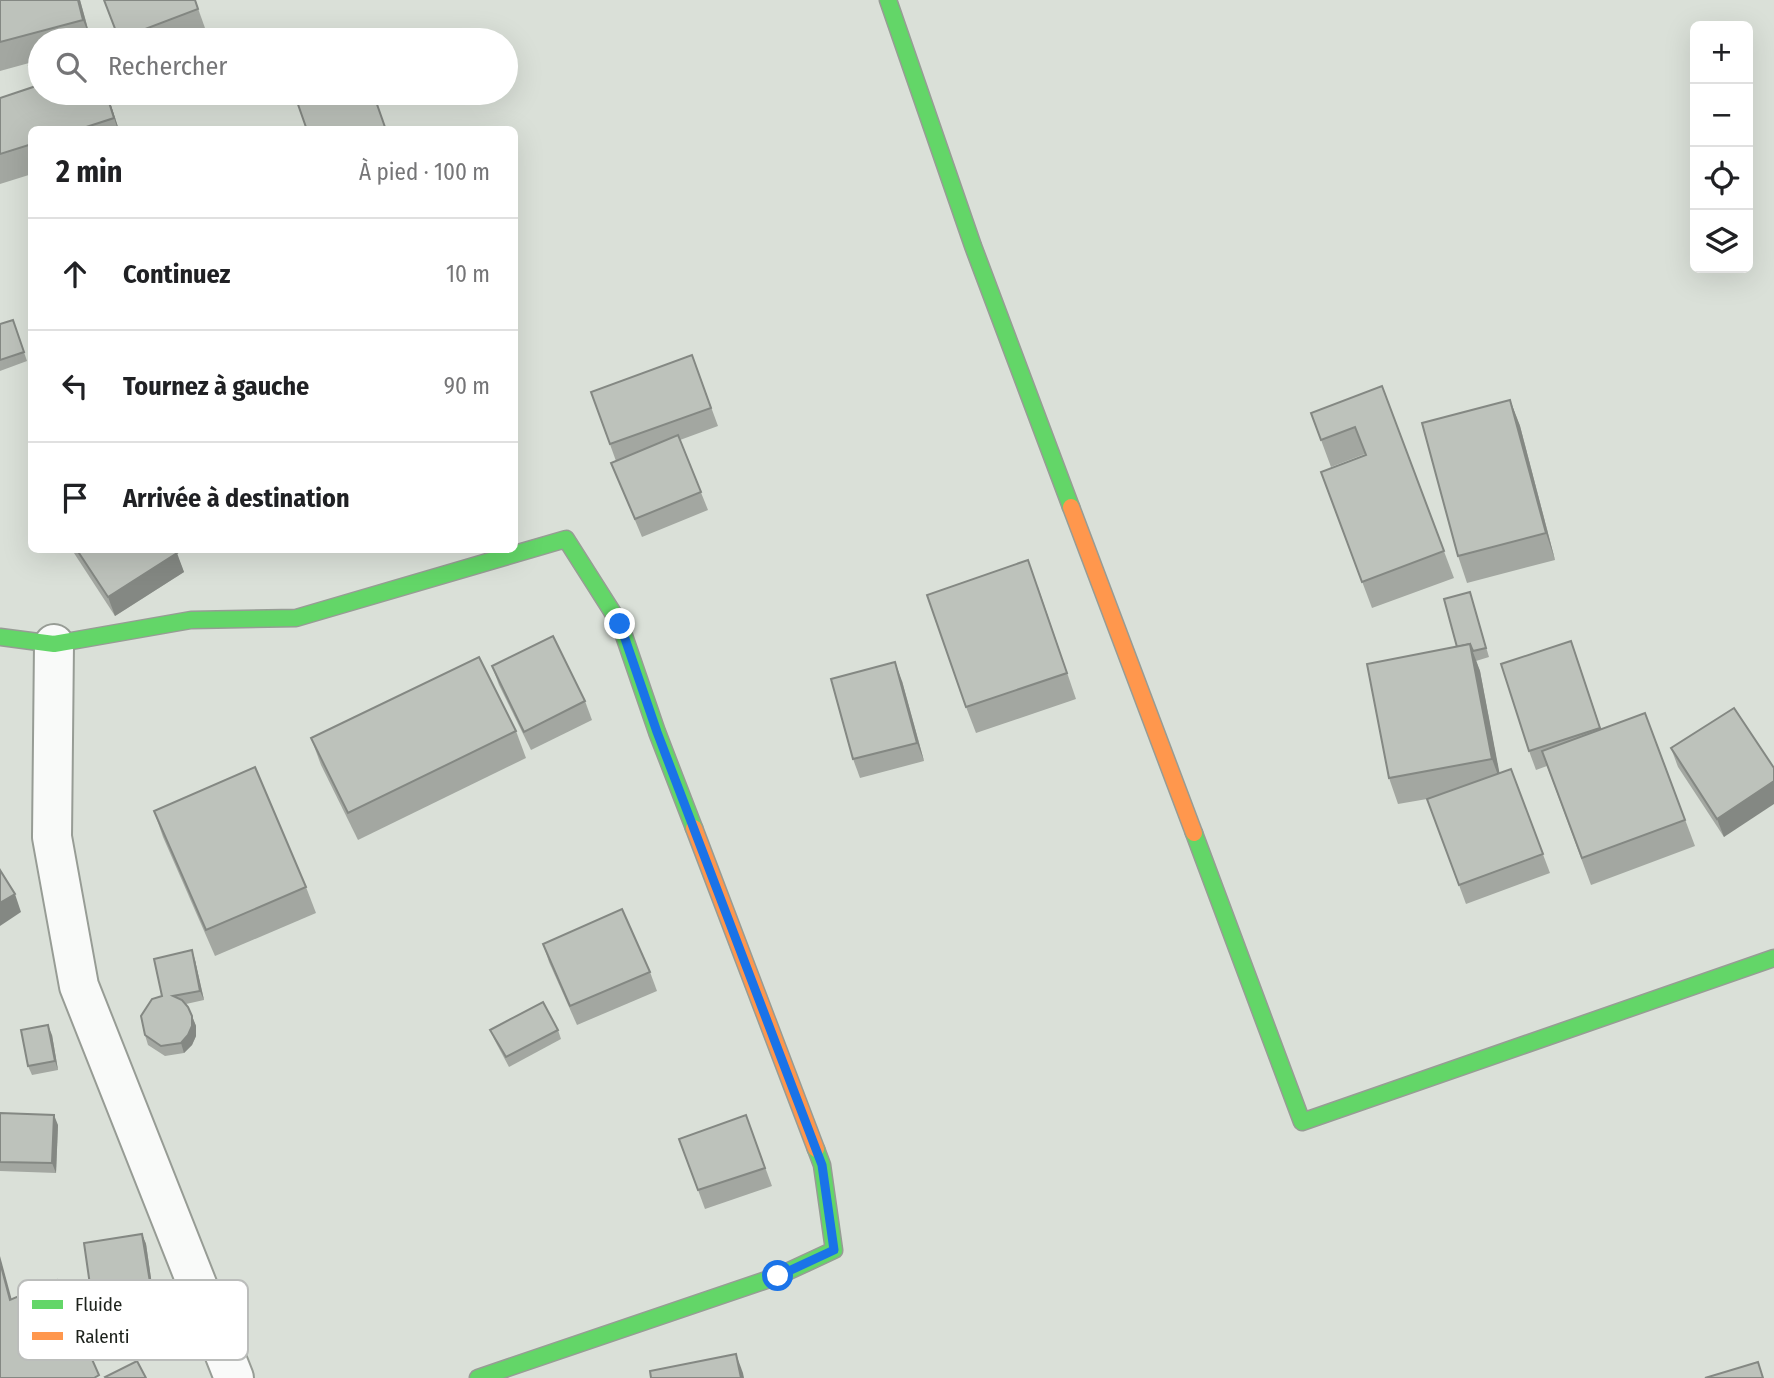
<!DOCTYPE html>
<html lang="fr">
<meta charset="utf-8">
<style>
body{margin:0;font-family:"Fira Sans Condensed",sans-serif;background:#f2f2f2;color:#202124}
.controls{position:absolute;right:21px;top:21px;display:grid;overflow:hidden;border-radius:10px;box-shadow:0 7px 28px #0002}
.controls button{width:63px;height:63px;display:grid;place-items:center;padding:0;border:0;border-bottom:2px solid #e0e0e0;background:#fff;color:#202124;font:35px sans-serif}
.stop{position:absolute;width:21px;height:21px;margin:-16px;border:5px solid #1a73e8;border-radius:50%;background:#fff}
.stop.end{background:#1a73e8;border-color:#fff;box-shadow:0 2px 7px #0008}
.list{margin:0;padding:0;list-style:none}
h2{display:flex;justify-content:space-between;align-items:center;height:91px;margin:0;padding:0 28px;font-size:30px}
h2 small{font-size:23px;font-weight:400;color:#757577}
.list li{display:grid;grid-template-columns:46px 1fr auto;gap:21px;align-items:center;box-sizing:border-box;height:112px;padding:0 28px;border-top:2px solid #e0e0e0}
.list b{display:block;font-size:26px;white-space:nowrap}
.list em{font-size:23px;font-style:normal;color:#757577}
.icon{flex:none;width:38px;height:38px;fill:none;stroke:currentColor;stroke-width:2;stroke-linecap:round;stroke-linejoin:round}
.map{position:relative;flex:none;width:1774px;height:1378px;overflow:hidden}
.search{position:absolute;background:#fff;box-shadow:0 7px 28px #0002;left:28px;top:28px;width:490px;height:77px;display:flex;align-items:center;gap:18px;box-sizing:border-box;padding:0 24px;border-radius:38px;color:#757577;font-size:26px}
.panel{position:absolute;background:#fff;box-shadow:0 7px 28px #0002;left:28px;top:126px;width:490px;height:427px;border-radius:10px}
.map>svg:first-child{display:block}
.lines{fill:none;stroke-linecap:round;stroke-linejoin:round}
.street-casing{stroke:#979c95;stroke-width:42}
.fast-casing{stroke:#979c95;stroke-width:19}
.slow-casing{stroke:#979c95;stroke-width:19}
.street{stroke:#f9faf9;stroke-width:38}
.fast{stroke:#63d668;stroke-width:16}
.slow{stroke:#ff974d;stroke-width:16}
.wall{fill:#a3a7a1}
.shaded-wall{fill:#848883}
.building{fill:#bdc2bb;stroke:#848883;stroke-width:2}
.route{stroke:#1a73e8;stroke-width:9}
.key{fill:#fff;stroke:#bbbdbb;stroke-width:2}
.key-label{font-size:19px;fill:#1d221c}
</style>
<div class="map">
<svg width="1774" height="1378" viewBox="0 0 1774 1378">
<rect width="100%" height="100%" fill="#dae0d8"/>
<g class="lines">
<defs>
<polyline id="street" points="54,644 52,837 79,986 234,1378"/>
<g id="fast">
<polyline points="888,0 973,246 1071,507"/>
<polyline points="0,637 54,644 191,620 296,618 566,539 620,624 657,732 694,828"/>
<polyline points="1194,833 1302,1122 1774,958"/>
<polyline points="478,1378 778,1276 834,1250 822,1165 816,1149"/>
</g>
<g id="slow">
<polyline points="1071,507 1194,833"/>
<polyline points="694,828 816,1149"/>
</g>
</defs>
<use href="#street" class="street-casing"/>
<use href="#fast" class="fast-casing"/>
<use href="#slow" class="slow-casing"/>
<use href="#street" class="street"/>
<use href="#fast" class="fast"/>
<use href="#slow" class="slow"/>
</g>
<g class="wall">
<polygon points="0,0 80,0 91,40 40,40 40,60 0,71"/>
<polygon points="104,0 195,0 205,28 171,40 119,40"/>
<polygon points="40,93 107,93 119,130 32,130 32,174 0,184 0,98"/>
<polygon points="13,320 27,361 0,371 0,324"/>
<polygon points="692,355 718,426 680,440 708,510 642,537 611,463 616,461 591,392"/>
<polygon points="1382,386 1454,578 1372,608 1321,472 1366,455 1365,454 1331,467 1311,413"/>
<polygon points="1510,400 1520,426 1555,560 1467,583 1458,556"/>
<polygon points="72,550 175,550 184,572 115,616"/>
<polygon points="1038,587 1076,699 976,733 966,707"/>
<polygon points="1470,592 1489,657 1476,661 1480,671 1499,773 1511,769 1550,873 1466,904 1427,799 1398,804 1389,778 1457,647"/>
<polygon points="1571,641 1601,729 1645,713 1695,846 1591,885 1547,766 1536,770 1529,751"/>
<polygon points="492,666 585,701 592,720 531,750 499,685"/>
<polygon points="902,681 924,761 860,778 853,759"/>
<polygon points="516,731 526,758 358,840 321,765 311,738"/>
<polygon points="1671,748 1774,768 1724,837 1678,767"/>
<polygon points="154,811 306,887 316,913 215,956 163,837"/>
<polygon points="543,944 650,972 657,991 577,1025 549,962"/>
<polygon points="195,960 204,1000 186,1004 192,1016 196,1026 196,1036 192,1045 184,1053 165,1056 148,1045 145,1035 162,996"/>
<polygon points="490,1030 558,1030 561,1039 509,1067 494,1039"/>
<polygon points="52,1035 58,1070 32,1075 28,1066"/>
<polygon points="0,1113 58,1125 56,1173 0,1171"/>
<polygon points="746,1115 772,1186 705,1209 679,1139"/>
<polygon points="142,1234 146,1244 153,1292 176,1349 157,1357 133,1298 147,1293 94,1301 91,1292"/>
</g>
<g class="shaded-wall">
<polygon points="78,0 80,0 91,40 83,20"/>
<polygon points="106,93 107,93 119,130 118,130"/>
<polygon points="1510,400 1520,426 1555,560 1546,533"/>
<polygon points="177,553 184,572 115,616 108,597"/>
<polygon points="1470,644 1480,671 1502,786 1492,759"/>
<polygon points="895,662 902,681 924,761 917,743"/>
<polygon points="1774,781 1774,804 1724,837 1717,819"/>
<polygon points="15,894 21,912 0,926 0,903"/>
<polygon points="192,950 195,960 204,1000 200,991"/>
<polygon points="192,1016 196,1026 196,1036 192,1045 184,1053 181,1043"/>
<polygon points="48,1025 52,1035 58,1070 55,1061"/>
<polygon points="54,1115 58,1125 56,1173 52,1163"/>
<polygon points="142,1234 146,1244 153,1292 150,1282"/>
<polygon points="0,1256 17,1319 10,1300 0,1262"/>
<polygon points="736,1354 743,1373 744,1378 741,1378"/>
</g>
<g class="building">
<polygon points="0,0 78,0 83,20 0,42"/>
<polygon points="104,0 195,0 198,9 119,39"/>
<polygon points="40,63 40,93 106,93 114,118 77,130 32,130 32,144 0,154 0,98 36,86 29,66"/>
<polygon points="294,93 373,93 386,130 307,130"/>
<polygon points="13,320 24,352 0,360 0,324"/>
<polygon points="692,355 711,408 610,444 591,392"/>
<polygon points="1382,386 1444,551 1362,582 1321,472 1366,455 1355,427 1321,440 1311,413"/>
<polygon points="1510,400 1546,533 1458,556 1422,423"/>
<polygon points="678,435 701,492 635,519 611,463"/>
<polygon points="77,550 175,550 177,553 108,597"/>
<polygon points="1028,560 1067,673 966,707 927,595"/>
<polygon points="1470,592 1486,648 1473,651 1470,644 1457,647 1444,599"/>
<polygon points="553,636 585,701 524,732 492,666"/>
<polygon points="1571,641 1600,728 1529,751 1501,664"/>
<polygon points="1470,644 1492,759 1389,778 1367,664"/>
<polygon points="479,657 516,731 348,813 311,738"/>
<polygon points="895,662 917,743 853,759 831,679"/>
<polygon points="1734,708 1774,768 1774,781 1717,819 1671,748"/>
<polygon points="1645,713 1685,820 1582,858 1542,751"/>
<polygon points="255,767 306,887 206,930 154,811"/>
<polygon points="1511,769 1543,854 1459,885 1427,799"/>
<polygon points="0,870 15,894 0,903"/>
<polygon points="622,909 650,972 570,1006 543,944"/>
<polygon points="192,950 200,991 173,996 182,1000 188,1007 192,1016 192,1026 188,1035 181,1043 161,1046 145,1035 141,1016 152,999 162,996 154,959"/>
<polygon points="543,1002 558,1030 506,1057 490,1030"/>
<polygon points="48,1025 55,1061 28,1066 21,1030"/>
<polygon points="0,1113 54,1115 52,1163 0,1162"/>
<polygon points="746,1115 765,1168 698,1190 679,1139"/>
<polygon points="142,1234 150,1282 91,1292 84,1243"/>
<polygon points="0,1262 10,1300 57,1280 99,1375 94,1378 0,1378"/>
<polygon points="736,1354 741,1378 651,1378 650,1371"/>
<polygon points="137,1361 146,1378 106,1378 105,1377"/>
<polygon points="1758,1362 1763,1378 1705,1378"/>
</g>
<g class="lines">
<polyline class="route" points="620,624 657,732 822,1165 834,1250 778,1276"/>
</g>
<rect x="18" y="1280" width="230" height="80" rx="10" class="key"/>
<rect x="32" y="1300" width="31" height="9" fill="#63d668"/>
<rect x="32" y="1332" width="31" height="8" fill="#ff974d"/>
<g class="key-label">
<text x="75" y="1311">Fluide</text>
<text x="75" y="1343">Ralenti</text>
</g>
</svg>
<div class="controls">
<button>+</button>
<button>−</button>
<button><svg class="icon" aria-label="locate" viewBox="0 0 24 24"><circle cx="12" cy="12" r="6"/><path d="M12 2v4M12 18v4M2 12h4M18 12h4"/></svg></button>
<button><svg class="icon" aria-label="layers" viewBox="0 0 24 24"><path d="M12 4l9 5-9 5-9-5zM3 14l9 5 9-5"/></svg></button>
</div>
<div class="stop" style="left:778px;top:1276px"></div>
<div class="stop end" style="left:620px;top:624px"></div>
<div class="search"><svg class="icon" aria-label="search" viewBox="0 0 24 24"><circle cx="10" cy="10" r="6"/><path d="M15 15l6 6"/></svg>Rechercher</div>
<section class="panel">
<h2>2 min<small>À pied · 100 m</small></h2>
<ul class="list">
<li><svg class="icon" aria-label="ahead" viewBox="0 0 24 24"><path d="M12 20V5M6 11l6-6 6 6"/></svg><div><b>Continuez</b></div><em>10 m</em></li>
<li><svg class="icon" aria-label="left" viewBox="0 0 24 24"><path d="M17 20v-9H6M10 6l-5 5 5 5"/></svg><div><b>Tournez à gauche</b></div><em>90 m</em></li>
<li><svg class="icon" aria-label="arrive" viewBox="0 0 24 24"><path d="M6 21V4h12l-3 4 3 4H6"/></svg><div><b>Arrivée à destination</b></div></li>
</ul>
</section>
</div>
